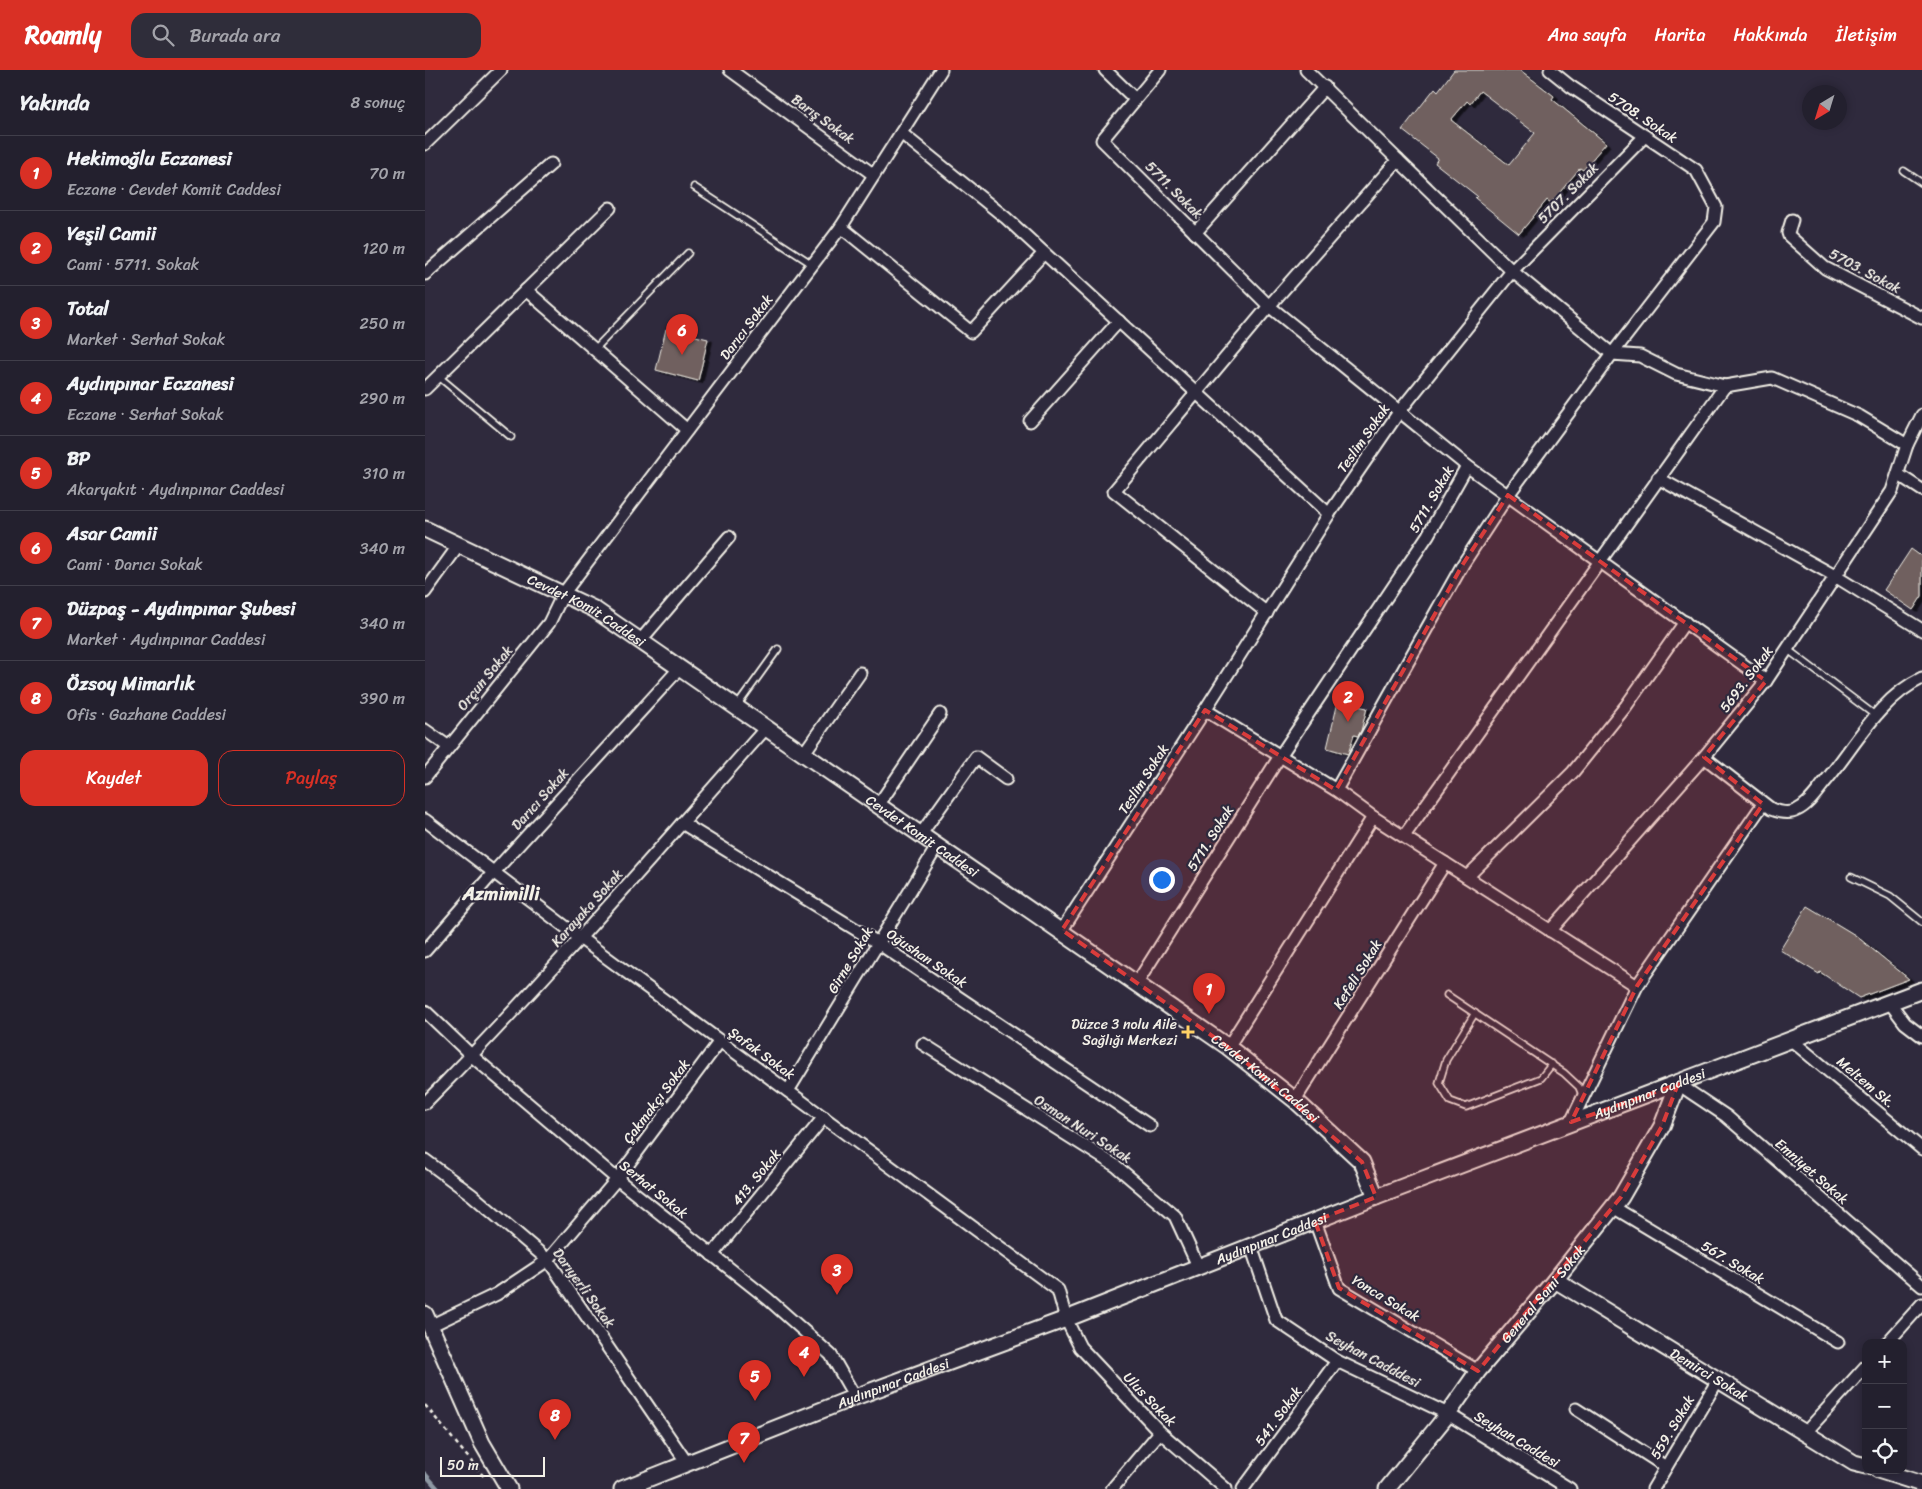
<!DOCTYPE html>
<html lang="tr">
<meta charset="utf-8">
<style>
body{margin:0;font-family:Sriracha,sans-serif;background:#2f2d3a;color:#f1f3f6}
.controls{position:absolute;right:15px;bottom:15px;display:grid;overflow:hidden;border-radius:10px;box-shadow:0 2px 8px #0003}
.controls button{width:45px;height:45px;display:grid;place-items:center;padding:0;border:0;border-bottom:1px solid #403e4a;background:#23202e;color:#f1f3f6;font:25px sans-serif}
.compass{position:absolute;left:1377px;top:15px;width:45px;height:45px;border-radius:50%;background:#23202e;box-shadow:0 2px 8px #0003;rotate:218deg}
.scale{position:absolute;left:15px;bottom:12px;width:105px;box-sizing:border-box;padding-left:5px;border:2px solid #f4f1e8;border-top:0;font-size:14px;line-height:18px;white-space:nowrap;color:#f4f1e8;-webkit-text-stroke:4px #2f2a3d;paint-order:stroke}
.you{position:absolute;left:736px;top:809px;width:18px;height:18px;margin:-12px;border:4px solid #fff;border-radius:50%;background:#1a73e8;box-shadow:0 0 0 8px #1a73e833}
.badge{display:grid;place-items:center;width:32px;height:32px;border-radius:50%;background:#d93025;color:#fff;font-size:16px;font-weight:700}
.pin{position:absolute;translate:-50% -41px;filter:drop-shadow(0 1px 2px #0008)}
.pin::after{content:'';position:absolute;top:26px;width:18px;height:15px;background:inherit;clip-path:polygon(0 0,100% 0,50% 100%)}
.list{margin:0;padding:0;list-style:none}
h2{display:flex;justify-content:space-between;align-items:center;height:65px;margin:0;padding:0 20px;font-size:21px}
h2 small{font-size:16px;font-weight:400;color:#a3a3aa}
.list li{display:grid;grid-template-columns:32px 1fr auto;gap:15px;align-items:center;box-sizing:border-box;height:75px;padding:0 20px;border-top:1px solid #403e4a}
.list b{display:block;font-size:19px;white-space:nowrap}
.list p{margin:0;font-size:16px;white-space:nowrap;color:#a3a3aa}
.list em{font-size:16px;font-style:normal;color:#a3a3aa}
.actions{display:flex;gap:10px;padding:15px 20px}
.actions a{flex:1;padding:11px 0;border:1px solid #d93025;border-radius:15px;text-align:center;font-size:18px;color:#d93025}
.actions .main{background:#d93025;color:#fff}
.icon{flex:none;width:28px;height:28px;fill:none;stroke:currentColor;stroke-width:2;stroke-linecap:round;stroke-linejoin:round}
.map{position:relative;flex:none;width:1497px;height:1419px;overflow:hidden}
header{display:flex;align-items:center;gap:30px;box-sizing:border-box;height:70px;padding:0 25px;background:#d93025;color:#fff}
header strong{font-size:24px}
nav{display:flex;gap:28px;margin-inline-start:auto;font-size:18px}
.search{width:350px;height:45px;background:#2f2d3a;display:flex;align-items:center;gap:12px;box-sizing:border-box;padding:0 18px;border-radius:15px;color:#a3a3aa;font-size:19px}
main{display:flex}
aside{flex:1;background:#23202e}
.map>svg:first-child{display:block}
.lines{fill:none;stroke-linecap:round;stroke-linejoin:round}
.stream{stroke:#8f99a4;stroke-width:4.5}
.building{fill:#70615e;stroke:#f4f1e8;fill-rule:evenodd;filter:url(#shadow)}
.lane-casing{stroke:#f4f1e8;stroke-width:9}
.street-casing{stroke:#f4f1e8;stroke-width:15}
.secondary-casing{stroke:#f4f1e8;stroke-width:19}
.path{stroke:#f4f1e8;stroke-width:2.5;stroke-dasharray:4 4;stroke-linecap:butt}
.lane{stroke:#2f2a3d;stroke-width:5.5}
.street{stroke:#2f2a3d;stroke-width:11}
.secondary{stroke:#2f2a3d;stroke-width:15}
.marked{fill:#d93c3b;fill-opacity:0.2;stroke:#d93c3b;stroke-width:4;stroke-dasharray:10 6;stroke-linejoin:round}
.poi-dot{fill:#ffd166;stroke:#2f2a3d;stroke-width:2}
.labels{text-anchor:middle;stroke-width:4.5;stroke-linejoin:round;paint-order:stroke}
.street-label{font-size:14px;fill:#f4f1e8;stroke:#2f2a3d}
.poi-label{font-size:14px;fill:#f4f1e8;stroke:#2f2a3d;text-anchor:end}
.district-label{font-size:19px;font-weight:bold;fill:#f4f1e8;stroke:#2f2a3d}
</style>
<header>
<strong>Roamly</strong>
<div class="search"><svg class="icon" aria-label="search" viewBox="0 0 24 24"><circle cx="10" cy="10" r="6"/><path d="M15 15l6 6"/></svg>Burada ara</div>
<nav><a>Ana sayfa</a><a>Harita</a><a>Hakkında</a><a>İletişim</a></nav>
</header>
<main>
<aside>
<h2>Yakında<small>8 sonuç</small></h2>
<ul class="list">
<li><span class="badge">1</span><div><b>Hekimoğlu Eczanesi</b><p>Eczane · Cevdet Komit Caddesi</p></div><em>70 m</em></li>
<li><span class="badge">2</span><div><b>Yeşil Camii</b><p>Cami · 5711. Sokak</p></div><em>120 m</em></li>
<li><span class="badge">3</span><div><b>Total</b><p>Market · Serhat Sokak</p></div><em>250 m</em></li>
<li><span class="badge">4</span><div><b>Aydınpınar Eczanesi</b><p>Eczane · Serhat Sokak</p></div><em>290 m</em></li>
<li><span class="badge">5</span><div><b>BP</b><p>Akaryakıt · Aydınpınar Caddesi</p></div><em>310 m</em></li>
<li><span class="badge">6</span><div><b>Asar Camii</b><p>Cami · Darıcı Sokak</p></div><em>340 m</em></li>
<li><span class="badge">7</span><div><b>Düzpaş - Aydınpınar Şubesi</b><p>Market · Aydınpınar Caddesi</p></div><em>340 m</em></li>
<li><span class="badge">8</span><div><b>Özsoy Mimarlık</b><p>Ofis · Gazhane Caddesi</p></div><em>390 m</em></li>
</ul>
<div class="actions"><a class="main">Kaydet</a><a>Paylaş</a></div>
</aside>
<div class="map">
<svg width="1497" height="1419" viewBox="0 0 1497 1419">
<defs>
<filter id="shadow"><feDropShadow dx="4.5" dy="2.5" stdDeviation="0" flood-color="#0009"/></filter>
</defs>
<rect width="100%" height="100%" fill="#2f2a3d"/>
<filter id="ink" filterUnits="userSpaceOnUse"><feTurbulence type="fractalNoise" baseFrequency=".02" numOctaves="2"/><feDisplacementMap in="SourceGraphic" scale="10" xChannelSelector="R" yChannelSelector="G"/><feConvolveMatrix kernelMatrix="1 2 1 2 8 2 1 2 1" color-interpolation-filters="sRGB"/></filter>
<g filter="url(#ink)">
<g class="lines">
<polyline class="stream" points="0,1404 13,1419"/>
</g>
<g class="building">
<path d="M 1029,0 L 1095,0 L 1129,26 L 1127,29 L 1181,73 L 1158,100 L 1155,98 L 1126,133 L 1122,130 L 1094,164 L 1050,128 L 1052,126 L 1010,93 L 1013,88 L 977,60 L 1010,18 L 1013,21 ZM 1055,21 L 1110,63 L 1084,95 L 1026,50 L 1042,31 L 1045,34 Z"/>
<polygon points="241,259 283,269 273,311 231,300"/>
<polygon points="1486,479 1497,487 1497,526 1488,540 1459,520"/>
<polygon points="913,632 942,638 936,661 933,666 929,665 923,684 902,678"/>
<polygon points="1382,836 1430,865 1484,909 1434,928 1395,902 1394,904 1355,880"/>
</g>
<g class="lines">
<defs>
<g id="lane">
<polyline points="1479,101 1497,113"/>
<polyline points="269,117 387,194"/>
<polyline points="169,280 263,183"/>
<polyline points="13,306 86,367"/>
<polyline points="1362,579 1451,646"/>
<polyline points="312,636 353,579"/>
<polyline points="1426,807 1465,826 1497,852"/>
<polyline points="1022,925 1139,1003 1154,1017 1158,1027"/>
<polyline points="1050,943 1021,990 1014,1013 1025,1031 1041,1037 1116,1008 1127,994"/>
</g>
<g id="street">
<polyline points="305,0 449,105"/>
<polyline points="680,0 710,29"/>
<polyline points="476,63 581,148 904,444"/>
<polyline points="0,74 76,0"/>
<polyline points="973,90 1087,201 1220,66"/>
<polyline points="1367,150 1363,163 1364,166 1400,198 1497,248"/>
<polyline points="416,157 546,262 619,183"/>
<polyline points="770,163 900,17"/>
<polyline points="0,204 126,94"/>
<polyline points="101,220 262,360"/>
<polyline points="0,319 185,138"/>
<polyline points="605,351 694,251"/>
<polyline points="1042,396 1341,611"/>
<polyline points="1474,405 1497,420"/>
<polyline points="1233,408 1410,506 1497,560"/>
<polyline points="0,522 34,475"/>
<polyline points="842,543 689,421 844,236 973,90 881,0"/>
<polyline points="215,571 304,467"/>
<polyline points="780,640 911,720 948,747 1212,916"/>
<polyline points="0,660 24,677"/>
<polyline points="379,683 435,603"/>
<path d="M 1279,687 L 1346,739 C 1354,742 1364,745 1372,740 C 1383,735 1391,723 1399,713 C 1429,678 1453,629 1497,608"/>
<polyline points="0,707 124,553 138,524 416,157 516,0"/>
<polyline points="911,720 1038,494 1083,425 1187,284 1215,286 1251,304 1300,316 1347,308 1434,346 1482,375"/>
<polyline points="454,734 515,644"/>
<polyline points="0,750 155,868 633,1220 641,1249 655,1277 735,1362 801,1419"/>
<polyline points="257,753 453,873 725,1056"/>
<polyline points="496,764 551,687 581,709"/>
<polyline points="979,766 1300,316"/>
<polyline points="1042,807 1148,702 1201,636 1260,552"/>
<polyline points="637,860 780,640 904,444 974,342 1087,201 1187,284 1289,152 1291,137 1271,100 1145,16 1125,0"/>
<polyline points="1125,861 1279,687 1341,611 1467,421 1482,375 1497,345"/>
<polyline points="0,881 68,803 254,599"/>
<polyline points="712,913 855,686 1003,465 1042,396 844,236 677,70 735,0"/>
<polyline points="1465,933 1480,953 1497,966"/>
<polyline points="0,941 47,986 192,1109 343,1229 406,1285 430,1327"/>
<polyline points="1365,969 1497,1079"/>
<polyline points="498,974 691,1096 750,1146 773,1196"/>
<polyline points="803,977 948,747"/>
<polyline points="1253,1014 1301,1046 1497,1216"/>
<polyline points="363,1021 513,775"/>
<polyline points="870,1030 1020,793"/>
<path d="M 0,1033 C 119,913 229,784 341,658"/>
<polyline points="1146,1052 1212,916 1338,734"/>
<polyline points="0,1090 47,1125 123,1190 262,1393"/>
<polyline points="1188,1137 1413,1272"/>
<polyline points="890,1151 914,1218 1053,1301"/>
<polyline points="826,1176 851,1250 912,1291 1023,1344 1145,1419"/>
<polyline points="287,1185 399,1047"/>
<polyline points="7,1255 72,1224 123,1190 192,1109 295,971"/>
<polyline points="1462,1273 1497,1234"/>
<polyline points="1151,1339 1241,1397"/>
<polyline points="1380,1363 1441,1296"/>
<polyline points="687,1419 735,1362"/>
<polyline points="818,1419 912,1291"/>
<polyline points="1228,1419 1293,1310"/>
</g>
<g id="secondary">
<path id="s1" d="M 0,459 L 169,539 L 803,977 L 870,1030 L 937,1092 L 951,1127"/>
<path id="s2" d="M 1130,1210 L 1429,1393 L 1441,1396"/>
<polyline points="0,1244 57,1373 84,1419"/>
<polyline points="1453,1400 1497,1414"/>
<path id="s3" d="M 197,1419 L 430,1327 L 641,1249 L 951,1127 L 1497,920"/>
<path id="s4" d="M 962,1419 L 1023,1344 L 1053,1301 L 1130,1210 L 1196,1127 L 1237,1056 L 1253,1014"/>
</g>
</defs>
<use href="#lane" class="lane-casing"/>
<use href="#street" class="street-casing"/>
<use href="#secondary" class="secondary-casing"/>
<polyline class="path" points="0,1335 60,1408"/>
<use href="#lane" class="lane"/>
<use href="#street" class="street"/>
<use href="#secondary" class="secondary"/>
</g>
</g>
<path class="marked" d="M 1083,425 L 1341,611 L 1279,687 L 1338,734 L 1212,916 L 1146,1052 L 1253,1014 L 1237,1056 L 1196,1127 L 1053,1301 L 914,1218 L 890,1151 L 951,1127 L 937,1092 L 803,977 L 637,860 L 780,640 L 911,720 L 1038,494 Z"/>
<path class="poi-dot" d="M760.5 954.5h5v5h5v5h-5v5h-5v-5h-5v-5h5z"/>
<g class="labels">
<g class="street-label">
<text transform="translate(1218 47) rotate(34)" y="5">5708. Sokak</text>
<text transform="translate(398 49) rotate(36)" y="5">Barış Sokak</text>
<text transform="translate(749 120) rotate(45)" y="5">5711. Sokak</text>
<text transform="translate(1143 123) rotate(-45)" y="5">5707. Sokak</text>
<text transform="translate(1440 201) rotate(28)" y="5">5703. Sokak</text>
<text transform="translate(321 257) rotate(-53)" y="5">Darıcı Sokak</text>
<text transform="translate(938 368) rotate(-55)" y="5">Teslim Sokak</text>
<text transform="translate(1006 429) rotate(-60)" y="5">5711. Sokak</text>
<text dy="5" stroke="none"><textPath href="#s1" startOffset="181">Cevdet Komit Caddesi</textPath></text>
<text transform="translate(60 608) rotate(-51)" y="5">Orçun Sokak</text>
<text transform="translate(1321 609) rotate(-53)" y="5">5693. Sokak</text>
<text transform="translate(718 709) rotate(-57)" y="5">Teslim Sokak</text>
<text transform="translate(115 729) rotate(-48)" y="5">Darıcı Sokak</text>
<text dy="5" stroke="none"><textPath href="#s1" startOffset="586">Cevdet Komit Caddesi</textPath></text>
<text transform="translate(785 768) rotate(-58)" y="5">5711. Sokak</text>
<text transform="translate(162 838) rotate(-48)" y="5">Karayaka Sokak</text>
<text transform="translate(502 888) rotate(34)" y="5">Oğushan Sokak</text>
<text transform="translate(425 890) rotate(-59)" y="5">Girne Sokak</text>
<text transform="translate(932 904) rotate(-58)" y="5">Kefeli Sokak</text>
<text transform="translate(337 983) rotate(36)" y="5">Şafak Sokak</text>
<text dy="5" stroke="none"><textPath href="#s1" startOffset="1006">Cevdet Komit Caddesi</textPath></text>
<text transform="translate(1441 1012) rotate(40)" y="5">Meltem Sk.</text>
<text dy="5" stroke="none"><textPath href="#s3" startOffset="1101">Aydınpınar Caddesi</textPath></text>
<text transform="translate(231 1031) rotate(-53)" y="5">Çakmakçı Sokak</text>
<text transform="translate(658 1059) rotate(33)" y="5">Osman Nuri Sokak</text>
<text transform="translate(1387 1101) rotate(41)" y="5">Emniyet Sokak</text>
<text transform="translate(331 1107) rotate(-51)" y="5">413. Sokak</text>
<text transform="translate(229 1119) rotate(39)" y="5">Serhat Sokak</text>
<text dy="5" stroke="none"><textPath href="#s3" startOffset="696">Aydınpınar Caddesi</textPath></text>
<text transform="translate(1308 1192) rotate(31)" y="5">567. Sokak</text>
<text transform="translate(159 1218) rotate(54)" y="5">Darıyerli Sokak</text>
<text dy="5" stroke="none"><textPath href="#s4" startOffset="250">General Sami Sokak</textPath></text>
<text transform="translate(961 1228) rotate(31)" y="5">Yonca Sokak</text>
<text transform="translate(948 1289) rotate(28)" y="5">Seyhan Cadddesi</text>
<text dy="5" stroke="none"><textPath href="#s2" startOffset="181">Demirci Sokak</textPath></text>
<text dy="5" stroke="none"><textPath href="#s3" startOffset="291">Aydınpınar Caddesi</textPath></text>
<text transform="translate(725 1329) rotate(46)" y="5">Ulus Sokak</text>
<text transform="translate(853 1346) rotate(-54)" y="5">541. Sokak</text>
<text transform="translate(1247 1357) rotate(-59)" y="5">559. Sokak</text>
<text transform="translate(1092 1369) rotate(31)" y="5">Seyhan Caddesi</text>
</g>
<g class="poi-label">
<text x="752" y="959">Düzce 3 nolu Aile<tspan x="752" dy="16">Sağlığı Merkezi</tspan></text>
</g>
<g class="district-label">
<text x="76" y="830">Azmimilli</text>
</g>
</g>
</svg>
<div class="controls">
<button>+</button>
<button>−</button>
<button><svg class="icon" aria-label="locate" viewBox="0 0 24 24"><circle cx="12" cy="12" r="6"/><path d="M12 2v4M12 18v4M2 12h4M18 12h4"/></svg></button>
</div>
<svg class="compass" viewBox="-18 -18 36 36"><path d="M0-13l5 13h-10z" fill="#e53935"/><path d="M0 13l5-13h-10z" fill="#a3a3aa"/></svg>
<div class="scale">50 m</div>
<div class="you"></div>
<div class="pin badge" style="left:784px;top:944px">1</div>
<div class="pin badge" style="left:923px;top:652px">2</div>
<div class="pin badge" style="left:412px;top:1225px">3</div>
<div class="pin badge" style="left:379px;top:1307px">4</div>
<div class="pin badge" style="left:330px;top:1331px">5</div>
<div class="pin badge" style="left:257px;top:285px">6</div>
<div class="pin badge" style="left:319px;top:1393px">7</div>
<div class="pin badge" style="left:130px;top:1370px">8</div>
</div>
</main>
